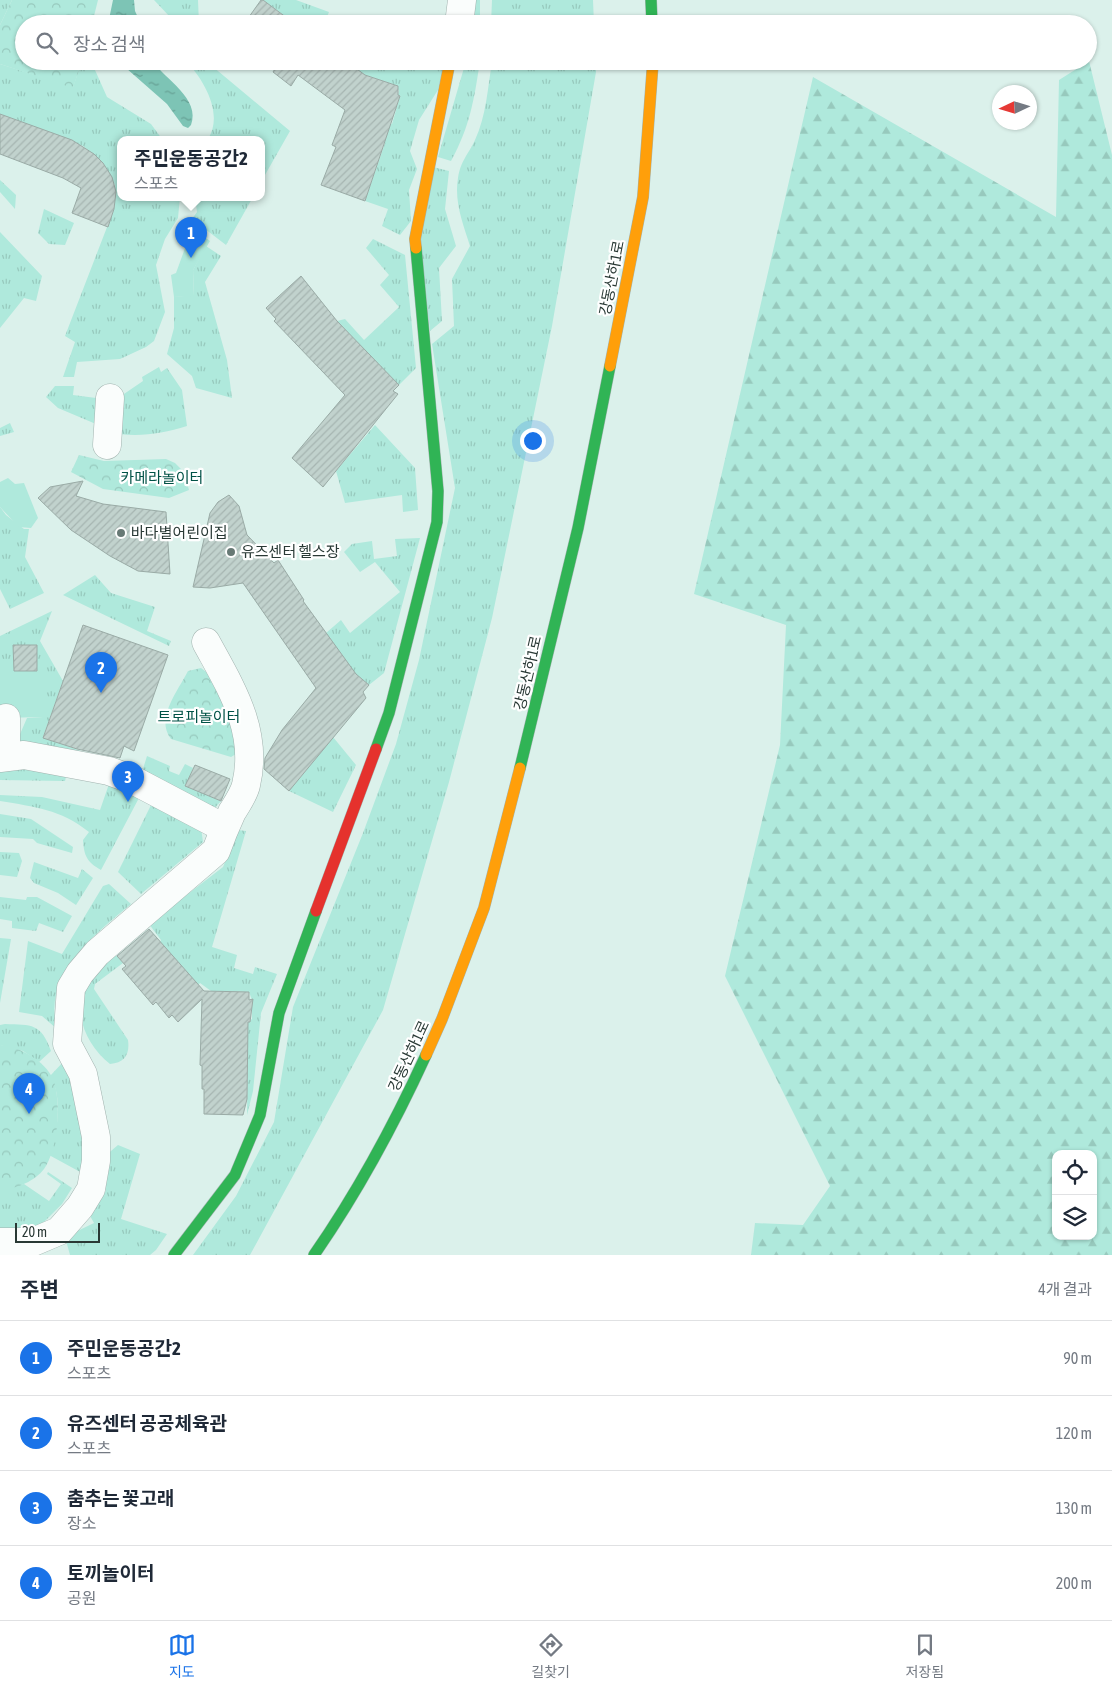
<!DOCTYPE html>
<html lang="ko">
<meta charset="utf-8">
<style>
body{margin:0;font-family:"Asap Condensed","Noto Sans KR",sans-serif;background:#f2f2f3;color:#1f2937}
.controls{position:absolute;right:15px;bottom:15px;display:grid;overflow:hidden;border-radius:10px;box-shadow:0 1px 4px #0004}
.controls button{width:45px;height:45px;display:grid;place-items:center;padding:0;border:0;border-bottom:1px solid #e0e1e3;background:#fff;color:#1f2937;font:25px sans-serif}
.compass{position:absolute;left:992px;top:85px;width:45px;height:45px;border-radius:50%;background:#fff;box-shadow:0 1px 4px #0004;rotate:266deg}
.scale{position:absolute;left:15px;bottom:12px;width:85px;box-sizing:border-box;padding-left:5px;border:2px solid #293935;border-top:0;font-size:14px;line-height:18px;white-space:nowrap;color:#293935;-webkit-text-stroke:4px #fff;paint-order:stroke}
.you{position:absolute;left:532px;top:440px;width:18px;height:18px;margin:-12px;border:4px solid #fff;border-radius:50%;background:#1a73e8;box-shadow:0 0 0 8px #1a73e833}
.badge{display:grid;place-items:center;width:32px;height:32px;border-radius:50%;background:#1a73e8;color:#fff;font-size:16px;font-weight:700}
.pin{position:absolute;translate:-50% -41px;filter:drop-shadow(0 1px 2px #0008)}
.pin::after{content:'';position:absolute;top:26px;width:18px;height:15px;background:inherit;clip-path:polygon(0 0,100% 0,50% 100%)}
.popup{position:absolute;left:117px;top:136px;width:148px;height:65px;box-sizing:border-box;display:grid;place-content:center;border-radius:10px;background:#fff;filter:drop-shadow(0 1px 4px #0005);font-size:16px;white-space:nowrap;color:#747a83}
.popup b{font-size:19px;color:#1f2937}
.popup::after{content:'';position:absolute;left:50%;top:100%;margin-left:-10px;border:10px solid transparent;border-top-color:#fff}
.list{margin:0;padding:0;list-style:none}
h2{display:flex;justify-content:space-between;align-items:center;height:65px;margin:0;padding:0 20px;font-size:21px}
h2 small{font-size:16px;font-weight:400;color:#747a83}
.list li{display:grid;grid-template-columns:32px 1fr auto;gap:15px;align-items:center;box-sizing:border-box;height:75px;padding:0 20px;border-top:1px solid #e0e1e3}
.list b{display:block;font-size:19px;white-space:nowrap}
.list p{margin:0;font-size:16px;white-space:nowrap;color:#747a83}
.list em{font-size:16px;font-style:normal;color:#747a83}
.icon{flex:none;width:28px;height:28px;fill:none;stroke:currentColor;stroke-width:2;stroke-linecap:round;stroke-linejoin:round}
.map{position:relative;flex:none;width:1112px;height:1255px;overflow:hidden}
.search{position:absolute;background:#fff;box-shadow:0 1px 4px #0004;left:15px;right:15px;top:15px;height:55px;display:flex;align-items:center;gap:12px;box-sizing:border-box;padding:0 18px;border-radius:28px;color:#747a83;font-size:19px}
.sheet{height:365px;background:#fff}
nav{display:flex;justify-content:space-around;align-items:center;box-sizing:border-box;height:70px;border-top:1px solid #e0e1e3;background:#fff;font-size:14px;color:#747a83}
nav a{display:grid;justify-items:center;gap:2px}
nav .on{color:#1a73e8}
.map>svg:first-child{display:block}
.grass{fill:url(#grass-tufts)}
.forest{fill:url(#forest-firs);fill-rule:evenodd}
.park{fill:url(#park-crowns)}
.garden{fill:#afe9dc}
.water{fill:url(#water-ripples)}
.building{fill:url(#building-hatch);stroke:#9aaba6}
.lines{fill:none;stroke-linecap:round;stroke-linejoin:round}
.street-casing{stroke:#a2b3af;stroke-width:29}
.fast-casing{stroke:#a2b3af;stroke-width:12}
.slow-casing{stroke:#a2b3af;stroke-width:12}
.jam-casing{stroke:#a2b3af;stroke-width:12}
.street{stroke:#fafdfc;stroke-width:28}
.fast{stroke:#30b455;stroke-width:11}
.slow{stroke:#ff9f0a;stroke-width:11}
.jam{stroke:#e5322d;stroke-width:11}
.poi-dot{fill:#677975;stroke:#fff;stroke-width:2}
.labels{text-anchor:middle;stroke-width:4.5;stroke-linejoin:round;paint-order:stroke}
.street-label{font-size:15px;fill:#293935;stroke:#fff}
.park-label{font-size:15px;fill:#005246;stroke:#fff}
.poi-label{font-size:15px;fill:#293935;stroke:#fff;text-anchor:start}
</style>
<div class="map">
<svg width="1112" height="1255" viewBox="0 0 1112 1255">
<defs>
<pattern id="grass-tufts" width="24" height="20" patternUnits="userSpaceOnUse" patternTransform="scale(1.25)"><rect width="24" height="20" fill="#afe9dc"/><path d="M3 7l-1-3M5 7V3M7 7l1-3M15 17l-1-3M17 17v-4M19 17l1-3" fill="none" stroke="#97c9bd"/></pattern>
<pattern id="forest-firs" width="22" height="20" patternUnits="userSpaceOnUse" patternTransform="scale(1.25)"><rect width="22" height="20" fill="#afe9dc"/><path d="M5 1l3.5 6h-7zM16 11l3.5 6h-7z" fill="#97c9bd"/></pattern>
<pattern id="park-crowns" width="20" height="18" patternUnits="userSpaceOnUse" patternTransform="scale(1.25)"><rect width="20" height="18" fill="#afe9dc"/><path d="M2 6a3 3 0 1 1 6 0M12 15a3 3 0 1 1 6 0" fill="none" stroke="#97c9bd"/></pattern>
<pattern id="water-ripples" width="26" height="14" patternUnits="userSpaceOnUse" patternTransform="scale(1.25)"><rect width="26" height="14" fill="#7dc4b5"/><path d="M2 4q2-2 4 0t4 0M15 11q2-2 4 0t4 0" fill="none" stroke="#66a094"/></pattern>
<pattern id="building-hatch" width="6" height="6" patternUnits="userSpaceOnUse" patternTransform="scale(1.25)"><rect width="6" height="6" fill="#c1d2cd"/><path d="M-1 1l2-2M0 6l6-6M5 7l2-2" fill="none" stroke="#a6b5b1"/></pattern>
</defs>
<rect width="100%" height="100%" fill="#dbf1eb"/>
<g class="grass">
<polygon points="0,0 12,0 0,25"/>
<polygon points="154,0 198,0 199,24 171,24 170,17"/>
<polygon points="263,0 296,0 329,12 324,24 295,24"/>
<rect x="473" y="0" width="7" height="24"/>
<polygon points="492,0 593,0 594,24 491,24"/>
<polygon points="82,61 91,61 107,97 151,124 162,139 121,139 121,197 180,197 178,218 165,239 156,265 165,312 154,341 146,347 120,359 77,362 74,377 63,377 75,342 65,336 114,209 115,185 103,163 83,146 0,114 0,64 73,87"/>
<path d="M 186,61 L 206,61 L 290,131 L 261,182 L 261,139 L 208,139 C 224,114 204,80 186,61 Z"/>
<polygon points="346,61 410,61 423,66 425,61 445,61 438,90 419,120 410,151 417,169 409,190 411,221 400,235 382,226 388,209 365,201 385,143 382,142 388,123 392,124 400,96 398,95 399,90 397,89 398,86 365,75"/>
<path d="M 466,61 L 480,61 C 474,100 470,126 451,161 L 438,157 Z"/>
<path d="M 492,61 L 596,61 L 596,72 L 552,326 L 492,618 L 449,782 L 383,1010 L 250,1255 L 193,1255 L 236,1196 L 274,1122 L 293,1007 L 363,833 L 396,744 L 419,660 L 455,488 L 432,344 L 454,326 L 452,279 L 470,246 C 463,224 454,202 458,178 C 461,160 468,155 475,140 C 486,117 488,87 492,61 Z"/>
<polygon points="433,167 449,171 445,209 456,246 439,268 442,321 430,331 419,238"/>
<polygon points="0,180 16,195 15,209 0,192"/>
<polygon points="195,197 253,197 226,245 192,219 197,212"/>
<polygon points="44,209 74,223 65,245 49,244 38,233"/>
<polygon points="0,232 42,276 36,301 24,298 0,328"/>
<polygon points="373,239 405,255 416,368 399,385 373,364 375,361 337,321 345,319 364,340 399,307 380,285 389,275 366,248"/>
<polygon points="206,246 221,256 205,282 227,360 232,398 196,388 192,376 167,354 174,328 174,297 194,295 193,270"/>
<path d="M 159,367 L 161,372 L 167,368 L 182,390 L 187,426 C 164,433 143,437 119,434 L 121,396 L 143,381 L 142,377 Z"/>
<polygon points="55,386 74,386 73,395 96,398 103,427 58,408 46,397"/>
<polygon points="10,423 14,432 0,436 0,428"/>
<polygon points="375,425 415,468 418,510 403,512 402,495 345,503 336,471"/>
<polygon points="0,507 6,515 24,529 29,529 25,557 44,593 10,609 0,589"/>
<polygon points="420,538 384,673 369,685 346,666 348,663 326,633 341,620 350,633 400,592 375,562 360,572 344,552 352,544 372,541 374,559 397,556 395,539"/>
<polygon points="95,575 111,593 155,607 147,631 171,641 169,646 63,595"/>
<polygon points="52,611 40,641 63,681 43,737 102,759 17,750 17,741 27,718 43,717 42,671 37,671 37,645 14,645 14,671 0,671 0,636"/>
<polygon points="333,737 356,765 333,812 289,791"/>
<polygon points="147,756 170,766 169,771 179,775 185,764 193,768 186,786 221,801 213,810 142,772"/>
<polygon points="0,762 67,771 65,781 0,780"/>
<path d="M 109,784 L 140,796 L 101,870 C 87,862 84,856 83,840 L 89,832 C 60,809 35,807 0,801 L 0,795 L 42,797 L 100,810 Z"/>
<polygon points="152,803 201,828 203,842 141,894 118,872"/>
<polygon points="0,814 31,819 73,847 72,853 37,843 33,839 0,837"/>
<polygon points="238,830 246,831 212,947 237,955 234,968 253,974 255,967 277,974 261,1013 253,1091 247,1115 248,1022 252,1019 252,1000 249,992 211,991 200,983 198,985 160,942 161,940 149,924 223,867"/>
<polygon points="0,852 19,853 22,861 17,877 0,875"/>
<polygon points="34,862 78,878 82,869 93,878 76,905 58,893 34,883 30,878"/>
<path d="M 109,884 L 131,904 C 94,935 42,975 57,1029 L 42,1016 L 19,1012 L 28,941 L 62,954 L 103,886 Z"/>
<polygon points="0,897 26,900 27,897 37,897 72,916 63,932 39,923 36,931 12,928 12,921 0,919"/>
<polygon points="0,938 11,939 0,1003"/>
<path d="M 116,955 L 123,963 L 95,984 L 94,989 L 128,1040 C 130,1054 125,1063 110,1064 C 82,1042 68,1001 94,972 C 100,966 109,961 116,955 Z"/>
<path d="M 5,1024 C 32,1025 41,1023 51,1051 L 39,1062 L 23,1051 L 0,1045 L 0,1025 Z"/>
<path d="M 65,1060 C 77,1101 87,1130 82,1173 L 49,1155 C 58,1135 63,1095 50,1076 Z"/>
<path d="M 118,1145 L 140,1154 L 121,1219 L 167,1234 L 156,1250 L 150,1255 L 70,1255 L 65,1237 L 94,1223 L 89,1214 L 90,1205 L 106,1191 C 95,1168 98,1161 118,1145 Z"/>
<polygon points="48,1172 72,1188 62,1204 37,1229 0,1233 0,1189 24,1184 49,1201 61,1184 47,1174"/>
</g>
<path class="forest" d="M 1089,61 L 1112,155 L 1112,1255 L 751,1255 L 755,1223 L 803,1225 L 830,1186 L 725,976 L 780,745 L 786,625 L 694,594 L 813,77 L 1056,217 L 1059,80 ZM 1056,1154 L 1093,1154 L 1093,1236 L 1056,1236 Z"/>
<g class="park">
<polygon points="12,0 98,0 92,24 24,24 24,61 82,61 73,88 0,64 0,25"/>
<polygon points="79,455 104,461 166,459 175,463 184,472 189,490 169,498 103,489 71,472"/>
<path d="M 201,668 C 227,686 233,724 236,754 L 231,757 L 171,739 C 155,718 178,691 188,671 Z"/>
<path d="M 0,1045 C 19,1046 45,1061 53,1079 C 62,1102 58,1149 44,1169 C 35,1181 15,1190 0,1189 Z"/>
</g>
<g class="garden">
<polygon points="188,225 210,241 193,270 194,296 174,297 171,275 176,273 188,240 182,234"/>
<polygon points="8,478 15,484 24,483 38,518 31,528 19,527 0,507 0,482"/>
<polygon points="0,671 43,671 43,717 0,718"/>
</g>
<g class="water">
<polygon points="113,0 134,0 135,11 141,24 108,24"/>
<path d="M 118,61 L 152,61 C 165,79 201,99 191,125 L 188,128 L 183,126 L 167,104 Z"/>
</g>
<g class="building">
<polygon points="261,0 263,0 295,24 244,24"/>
<polygon points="280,61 346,61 365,75 398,86 398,95 400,96 365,201 321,185 336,147 332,145 345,110 298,75 291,86 273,72"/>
<polygon points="0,114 72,140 94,154 103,163 112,177 116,192 114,209 108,227 72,213 81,188 63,178 0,154"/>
<polygon points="301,276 337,321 399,385 393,391 398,394 323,487 292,458 345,395 274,321 276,319 266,308"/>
<polygon points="83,481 76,496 103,504 166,512 170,574 138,571 110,556 71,530 38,498 50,487"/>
<polygon points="229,495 239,506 247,535 274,563 278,560 304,600 303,601 356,674 369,685 363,692 366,698 289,791 264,769 265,758 282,730 316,688 243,583 210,588 193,587 210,513 218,502"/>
<polygon points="83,625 168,655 134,751 124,746 120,758 77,749 43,738"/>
<polygon points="13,645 37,645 37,671 14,671"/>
<polygon points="195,765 230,779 221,801 185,786"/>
<polygon points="149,929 204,991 249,992 249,1000 253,999 250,1022 248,1022 247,1099 243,1115 204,1114 204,1089 202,1089 202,1066 200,1065 202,999 178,1022 172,1015 169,1018 156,1002 153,1005 122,969 126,966 117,956"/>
</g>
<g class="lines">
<defs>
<g id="street">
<polyline points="459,24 462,0"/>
<polyline points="107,445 110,398"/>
<polyline points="6,757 6,718"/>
<polyline points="0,758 24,755 109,771 131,779 224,828"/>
<path d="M 0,1242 L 33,1242 L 59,1231 L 80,1207 L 91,1189 L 96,1161 L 96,1137 L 83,1074 L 67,1044 L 71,988 L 80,973 L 97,953 L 216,851 C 221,837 226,825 232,812 C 237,804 244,794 246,785 C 259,731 231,688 206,642"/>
</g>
<g id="fast">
<polyline points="651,0 652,24"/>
<polyline points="376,749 389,713 437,522 438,491 416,248"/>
<polyline points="520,768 578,528 610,366"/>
<polyline points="174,1255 235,1175 260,1115 279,1013 316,911"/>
<path d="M 314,1255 C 359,1190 393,1127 426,1055"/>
</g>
<g id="slow">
<polyline points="416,248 415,239 450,61"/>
<polyline points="610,366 643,197 653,61"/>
<polyline points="426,1055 442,1019 484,908 520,768"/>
</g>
<polyline id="jam" points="316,911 376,749"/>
</defs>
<use href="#street" class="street-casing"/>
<use href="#fast" class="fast-casing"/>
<use href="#slow" class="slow-casing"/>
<use href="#jam" class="jam-casing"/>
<use href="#street" class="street"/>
<use href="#fast" class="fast"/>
<use href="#slow" class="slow"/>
<use href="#jam" class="jam"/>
</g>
<g class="poi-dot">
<circle cx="121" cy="533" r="5"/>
<circle cx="231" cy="552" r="5"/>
</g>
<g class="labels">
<g class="street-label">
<text transform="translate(612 278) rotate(-79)" y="5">강동산하1로</text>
<text transform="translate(528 673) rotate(-77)" y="5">강동산하1로</text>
<text transform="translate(409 1056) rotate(-65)" y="5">강동산하1로</text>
</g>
<g class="park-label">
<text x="162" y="483">카메라놀이터</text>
<text x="199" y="722">트로피놀이터</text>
</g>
<g class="poi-label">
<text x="131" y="538">바다별어린이집</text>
<text x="241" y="557">유즈센터 헬스장</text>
</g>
</g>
</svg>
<div class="controls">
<button><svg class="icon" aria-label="locate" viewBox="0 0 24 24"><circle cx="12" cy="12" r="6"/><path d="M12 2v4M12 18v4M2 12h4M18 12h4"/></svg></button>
<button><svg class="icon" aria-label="layers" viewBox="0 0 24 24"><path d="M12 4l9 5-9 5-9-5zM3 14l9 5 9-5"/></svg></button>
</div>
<svg class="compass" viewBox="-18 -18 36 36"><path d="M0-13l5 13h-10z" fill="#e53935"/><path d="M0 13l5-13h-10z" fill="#747a83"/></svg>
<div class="scale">20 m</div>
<div class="you"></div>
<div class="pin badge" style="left:191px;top:258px">1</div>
<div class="popup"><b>주민운동공간2</b>스포츠</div>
<div class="pin badge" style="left:101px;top:693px">2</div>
<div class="pin badge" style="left:128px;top:802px">3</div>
<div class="pin badge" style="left:29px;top:1114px">4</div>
<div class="search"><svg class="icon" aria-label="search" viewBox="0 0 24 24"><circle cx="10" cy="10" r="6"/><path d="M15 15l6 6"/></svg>장소 검색</div>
</div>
<section class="sheet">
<h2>주변<small>4개 결과</small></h2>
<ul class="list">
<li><span class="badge">1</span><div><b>주민운동공간2</b><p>스포츠</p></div><em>90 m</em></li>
<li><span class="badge">2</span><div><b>유즈센터 공공체육관</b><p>스포츠</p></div><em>120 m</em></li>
<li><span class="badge">3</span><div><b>춤추는 꽃고래</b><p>장소</p></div><em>130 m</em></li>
<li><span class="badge">4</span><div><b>토끼놀이터</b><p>공원</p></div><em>200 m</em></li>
</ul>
</section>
<nav>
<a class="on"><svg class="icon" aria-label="map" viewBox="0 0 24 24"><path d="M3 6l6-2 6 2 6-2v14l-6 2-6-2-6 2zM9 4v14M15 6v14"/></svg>지도</a>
<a><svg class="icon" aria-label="directions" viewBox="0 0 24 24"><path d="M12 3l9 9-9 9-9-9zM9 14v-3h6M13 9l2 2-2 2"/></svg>길찾기</a>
<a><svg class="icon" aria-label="saved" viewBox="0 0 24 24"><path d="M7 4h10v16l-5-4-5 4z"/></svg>저장됨</a>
</nav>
